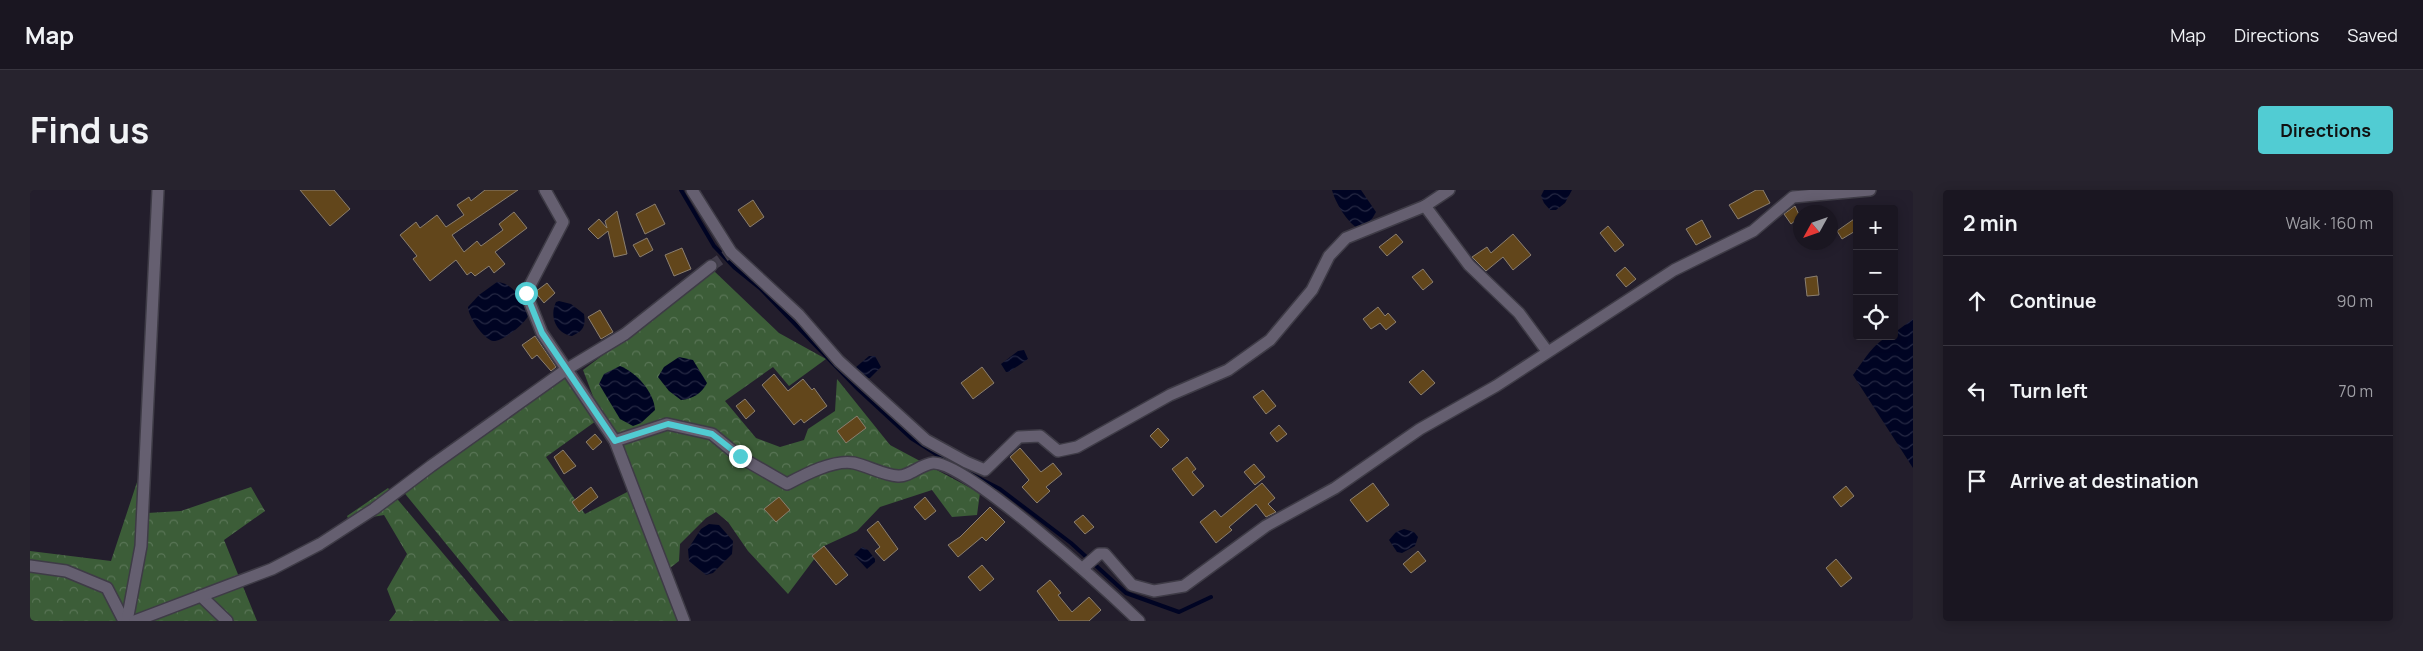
<!DOCTYPE html>
<meta charset="utf-8">
<style>
body{margin:0;font-family:Manrope,sans-serif;background:#27232e;color:#f1f3f6}
.controls{position:absolute;right:15px;top:15px;display:grid;overflow:hidden;border-radius:5px;box-shadow:0 2px 12px #0003}
.controls button{width:45px;height:45px;display:grid;place-items:center;padding:0;border:0;border-bottom:1px solid #38353f;background:#1a1621;color:#f1f3f6;font:25px sans-serif}
.compass{position:absolute;left:1763px;top:15px;width:45px;height:45px;border-radius:50%;background:#1a1621;box-shadow:0 2px 12px #0003;rotate:230deg}
.stop{position:absolute;width:15px;height:15px;margin:-11px;border:4px solid #51ccd3;border-radius:50%;background:#fff}
.stop.end{background:#51ccd3;border-color:#fff;box-shadow:0 1px 5px #0008}
.list{margin:0;padding:0;list-style:none}
h2{display:flex;justify-content:space-between;align-items:center;height:65px;margin:0;padding:0 20px;font-size:21px}
h2 small{font-size:16px;font-weight:400;color:#9f9fa5}
.list li{display:grid;grid-template-columns:32px 1fr auto;gap:15px;align-items:center;box-sizing:border-box;height:90px;padding:0 20px;border-top:1px solid #38353f}
.list b{display:block;font-size:19px;white-space:nowrap}
.list em{font-size:16px;font-style:normal;color:#9f9fa5}
.icon{flex:none;width:28px;height:28px;fill:none;stroke:currentColor;stroke-width:2;stroke-linecap:round;stroke-linejoin:round}
.map{position:relative;flex:none;width:1883px;height:431px;overflow:hidden;border-radius:5px}
header{display:flex;align-items:center;gap:30px;box-sizing:border-box;height:70px;padding:0 25px;background:#1a1621;border-bottom:1px solid #38353f}
header strong{font-size:24px}
nav{display:flex;gap:28px;margin-inline-start:auto;font-size:18px}
.intro{display:flex;align-items:center;justify-content:space-between;box-sizing:border-box;height:120px;padding:0 30px}
h1{margin:0;font-size:35px}
.button{padding:12px 22px;border-radius:5px;background:#51ccd3;color:#111;font-size:18px;font-weight:700}
main{display:flex;gap:30px;padding:0 30px}
aside{flex:1;background:#1a1621;border-radius:5px;box-shadow:0 2px 12px #0003}
.map>svg:first-child{display:block}
.forest{fill:url(#forest-crowns)}
.water{fill:url(#water-waves)}
.lines{fill:none;stroke-linecap:round;stroke-linejoin:round}
.stream{stroke:#000423;stroke-width:4}
.building{fill:#62461b;stroke:#8b7f70}
.street-tunnel{stroke:#423d4b;stroke-width:11;stroke-dasharray:11 5.5;stroke-linecap:butt}
.street-casing{stroke:#3e3b46;stroke-width:14}
.street{stroke:#655f70;stroke-width:11}
.route{stroke:#51ccd3;stroke-width:6}
</style>
<header>
<strong>Map</strong>
<nav><a>Map</a><a>Directions</a><a>Saved</a></nav>
</header>
<div class="intro"><h1>Find us</h1><a class="button">Directions</a></div>
<main>
<div class="map">
<svg width="1883" height="431" viewBox="0 0 1883 431">
<defs>
<pattern id="forest-crowns" width="20" height="18" patternUnits="userSpaceOnUse" patternTransform="scale(1.25)"><rect width="20" height="18" fill="#3c5d38"/><path d="M2 6a3 3 0 1 1 6 0M12 15a3 3 0 1 1 6 0" fill="none" stroke="#597556"/></pattern>
<pattern id="water-waves" width="16" height="10" patternUnits="userSpaceOnUse" patternTransform="scale(1.25)"><rect width="16" height="10" fill="#000423"/><path d="M0 5q4-4 8 0t8 0" fill="none" stroke="#262944"/></pattern>
</defs>
<rect width="100%" height="100%" fill="#231e2c"/>
<g class="forest">
<polygon points="684,81 749,143 796,169 759,196 743,177 695,211 726,248 750,257 774,250 778,239 805,221 807,189 860,255 950,303 947,325 922,327 902,300 850,317 827,341 794,356 758,404 718,361 698,332 686,322 676,328 650,354 649,371 631,385 649,431 479,431 372,300 536,184 566,231 516,267 555,324 599,301 553,180"/>
<polygon points="111,280 117,323 151,321 221,297 235,321 194,350 227,431 0,431 0,361 81,371"/>
<polygon points="358,298 470,431 359,431 366,422 357,399 377,364 354,325 319,331 317,326"/>
</g>
<g class="water">
<path d="M 1302,0 L 1331,0 L 1346,22 L 1339,34 L 1330,39 C 1318,35 1305,12 1302,0 Z"/>
<polygon points="1514,0 1542,0 1535,13 1526,20 1520,20 1514,13 1511,6"/>
<path d="M 467,92 C 483,93 493,110 499,123 C 498,132 472,152 463,151 C 453,149 438,126 438,117 L 449,105 Z"/>
<path d="M 529,111 L 541,114 L 554,124 C 556,136 553,141 542,146 C 526,144 519,126 526,112 Z"/>
<path d="M 1883,129 L 1883,278 L 1823,185 C 1833,172 1847,146 1864,146 L 1864,143 Z"/>
<polygon points="994,160 998,169 979,182 976,182 971,174 988,161"/>
<polygon points="839,166 845,166 851,177 840,188 835,189 825,178"/>
<path d="M 649,167 L 663,170 L 677,193 C 672,203 663,209 651,210 L 639,201 L 628,187 L 634,177 Z"/>
<path d="M 590,176 C 606,182 624,202 625,220 L 611,233 L 603,236 L 590,229 L 569,194 L 574,184 Z"/>
<polygon points="679,334 689,335 703,351 702,364 683,383 676,385 659,371 658,359 671,339"/>
<polygon points="1374,339 1384,342 1388,347 1385,356 1372,363 1367,362 1359,350 1366,342"/>
<polygon points="832,357 838,360 845,369 845,372 837,379 824,365"/>
</g>
<g class="lines">
<g class="stream">
<polyline points="651,0 684,56 705,78 731,99 828,199 881,248 920,273"/>
<polyline points="937,282 970,299 1041,353 1096,403 1149,422 1181,407"/>
</g>
</g>
<g class="building">
<polygon points="270,0 304,0 320,19 300,36"/>
<polygon points="455,0 488,0 422,45 434,62 447,51 451,56 473,40 469,34 484,22 497,38 465,62 475,74 464,83 459,76 445,86 441,82 437,85 426,70 400,91 383,69 387,66 370,45 386,32 390,38 407,25 416,37 434,25 427,15 439,7 441,11"/>
<polygon points="1726,0 1733,0 1740,13 1708,29 1699,15"/>
<polygon points="723,10 734,27 720,37 708,20"/>
<polygon points="625,14 635,34 615,44 606,24"/>
<polygon points="1765,16 1770,27 1761,34 1754,24"/>
<polygon points="587,21 597,64 584,67 578,41 568,49 558,39 569,29 577,38 575,31"/>
<polygon points="1827,27 1827,40 1812,49 1807,41"/>
<polygon points="1672,30 1681,47 1666,55 1656,39"/>
<polygon points="1578,36 1594,55 1585,62 1570,43"/>
<polygon points="1366,44 1373,52 1357,66 1349,57"/>
<polygon points="1483,44 1501,65 1483,80 1473,67 1456,81 1442,67 1457,57 1461,63"/>
<polygon points="617,48 623,60 610,67 603,55"/>
<polygon points="652,58 661,79 644,86 635,65"/>
<polygon points="1595,77 1606,89 1596,97 1586,85"/>
<polygon points="1393,79 1403,92 1393,100 1382,87"/>
<polygon points="1787,86 1789,105 1777,106 1775,88"/>
<polygon points="517,93 525,103 514,113 505,102"/>
<polygon points="1348,117 1355,126 1358,123 1366,132 1356,140 1350,133 1341,139 1333,129"/>
<polygon points="570,120 583,142 571,149 558,127"/>
<polygon points="505,146 526,177 521,181 507,165 502,169 492,155"/>
<polygon points="952,177 964,193 943,209 931,193"/>
<polygon points="1393,180 1405,193 1391,205 1379,192"/>
<polygon points="744,184 758,201 773,189 782,200 784,198 797,216 774,233 771,229 764,235 732,195"/>
<polygon points="1233,200 1246,216 1236,224 1223,207"/>
<polygon points="715,209 725,221 716,229 706,216"/>
<polygon points="827,226 836,238 816,253 807,241"/>
<polygon points="1249,235 1257,244 1247,252 1240,243"/>
<polygon points="1128,238 1139,250 1131,258 1120,246"/>
<polygon points="565,244 572,252 563,260 556,252"/>
<polygon points="990,258 1011,282 1023,273 1032,284 1016,297 1020,301 1007,313 992,297 999,290 980,267"/>
<polygon points="533,260 546,276 534,284 524,267"/>
<polygon points="1157,267 1166,279 1162,282 1174,296 1163,306 1142,279"/>
<polygon points="1224,274 1235,287 1225,295 1214,282"/>
<polygon points="1232,293 1245,308 1238,314 1246,322 1236,327 1226,314 1199,337 1202,340 1186,353 1170,332 1185,320 1191,327"/>
<polygon points="1343,293 1359,315 1337,332 1320,310"/>
<polygon points="1816,296 1824,306 1811,317 1803,307"/>
<polygon points="561,297 568,307 549,322 542,312"/>
<polygon points="749,307 760,320 746,332 734,319"/>
<polygon points="895,307 906,321 895,330 884,317"/>
<polygon points="960,317 975,332 956,351 952,347 928,367 918,355 930,347"/>
<polygon points="1053,325 1064,337 1055,344 1044,332"/>
<polygon points="848,331 868,359 854,371 845,361 850,357 837,340"/>
<polygon points="794,356 818,385 806,395 782,366"/>
<polygon points="1388,361 1396,371 1381,383 1373,374"/>
<polygon points="1806,369 1822,388 1811,397 1796,378"/>
<polygon points="952,375 964,389 950,401 938,387"/>
<polygon points="1020,390 1031,403 1028,405 1042,422 1059,407 1071,420 1059,431 1029,431 1007,401"/>
</g>
<g class="lines">
<polyline class="street-tunnel" points="681,76 701,62"/>
<defs>
<g id="street">
<polyline points="515,0 533,32 496,103 512,143 585,251 654,431"/>
<polyline points="662,0 701,62 769,125 809,171 896,250 936,272 955,280 989,247 1010,246 1028,261 1047,257 1140,205 1198,180 1240,150 1282,100 1299,66 1316,48 1395,16 1419,0"/>
<polyline points="1395,16 1439,75 1489,123 1517,161"/>
<path d="M 585,251 L 637,234 L 682,244 L 710,267 L 757,294 C 774,285 804,269 824,273 C 838,276 853,285 868,286 C 879,287 891,274 903,273 C 936,271 1080,403 1109,431"/>
<polyline points="0,376 36,381 77,398 94,431"/>
<polyline points="1053,378 1069,364 1075,364 1102,395 1124,401 1154,396 1236,336 1305,298 1390,239 1466,196 1644,80 1723,41 1763,7 1840,0"/>
<polyline points="171,406 197,431"/>
<polyline points="97,431 111,356 128,0"/>
<polyline points="105,431 242,379 290,354 344,319 401,276 537,179 595,144 681,76"/>
</g>
</defs>
<use href="#street" class="street-casing"/>
<use href="#street" class="street"/>
</g>
<g class="lines">
<polyline class="route" points="496,103 512,143 585,251 638,234 682,244 710,266"/>
</g>
</svg>
<div class="controls">
<button>+</button>
<button>−</button>
<button><svg class="icon" aria-label="locate" viewBox="0 0 24 24"><circle cx="12" cy="12" r="6"/><path d="M12 2v4M12 18v4M2 12h4M18 12h4"/></svg></button>
</div>
<svg class="compass" viewBox="-18 -18 36 36"><path d="M0-13l5 13h-10z" fill="#e53935"/><path d="M0 13l5-13h-10z" fill="#9f9fa5"/></svg>
<div class="stop" style="left:496px;top:103px"></div>
<div class="stop end" style="left:710px;top:266px"></div>
</div>
<aside>
<h2>2 min<small>Walk · 160 m</small></h2>
<ul class="list">
<li><svg class="icon" aria-label="ahead" viewBox="0 0 24 24"><path d="M12 20V5M6 11l6-6 6 6"/></svg><div><b>Continue</b></div><em>90 m</em></li>
<li><svg class="icon" aria-label="left" viewBox="0 0 24 24"><path d="M17 20v-9H6M10 6l-5 5 5 5"/></svg><div><b>Turn left</b></div><em>70 m</em></li>
<li><svg class="icon" aria-label="arrive" viewBox="0 0 24 24"><path d="M6 21V4h12l-3 4 3 4H6"/></svg><div><b>Arrive at destination</b></div></li>
</ul>
</aside>
</main>
